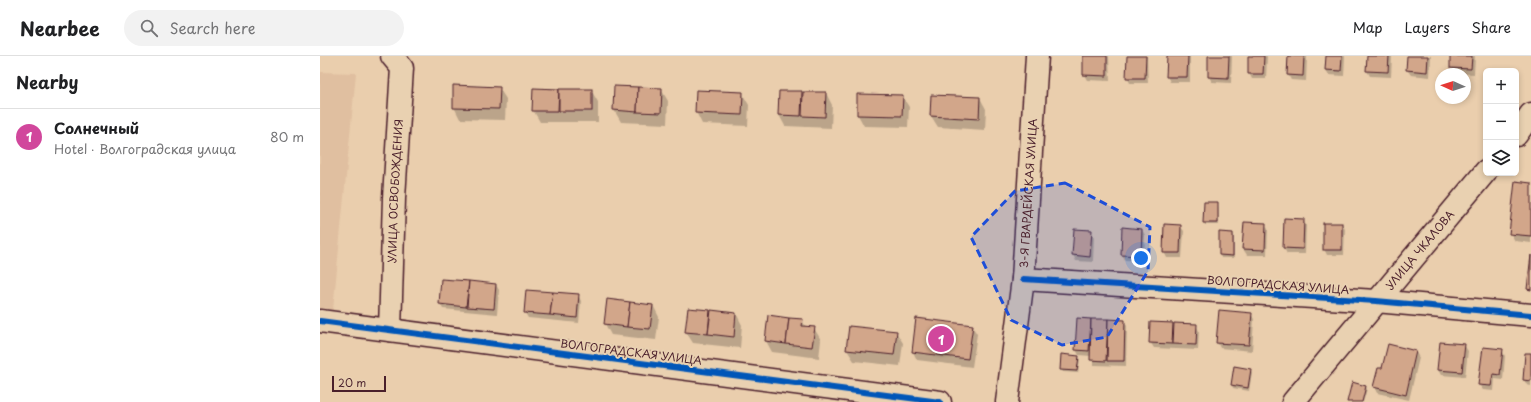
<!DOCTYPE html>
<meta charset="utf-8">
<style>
body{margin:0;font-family:"Playpen Sans",sans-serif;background:#f2f2f2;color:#202124}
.controls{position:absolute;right:12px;top:12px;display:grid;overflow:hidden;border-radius:6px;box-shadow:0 2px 6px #0003}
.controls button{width:36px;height:36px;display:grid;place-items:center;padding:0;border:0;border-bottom:1px solid #e0e0e0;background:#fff;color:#202124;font:20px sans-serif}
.compass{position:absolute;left:1115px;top:12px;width:36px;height:36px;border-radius:50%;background:#fff;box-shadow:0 2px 6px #0003;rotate:273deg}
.scale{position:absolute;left:12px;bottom:10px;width:54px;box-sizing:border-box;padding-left:4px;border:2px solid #4a1f2b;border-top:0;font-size:11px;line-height:14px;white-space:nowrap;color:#4a1f2b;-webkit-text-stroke:3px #e9d1b1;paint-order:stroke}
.you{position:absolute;left:821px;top:202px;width:14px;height:14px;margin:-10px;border:3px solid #fff;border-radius:50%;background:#1a73e8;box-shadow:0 0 0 6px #1a73e833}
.badge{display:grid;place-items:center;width:26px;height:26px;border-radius:50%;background:#b45309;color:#fff;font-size:13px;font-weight:700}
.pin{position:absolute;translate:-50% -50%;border:2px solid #fff;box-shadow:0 1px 4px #0006}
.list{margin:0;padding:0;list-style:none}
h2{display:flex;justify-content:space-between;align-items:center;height:52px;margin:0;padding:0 16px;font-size:17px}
h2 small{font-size:13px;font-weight:400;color:#757577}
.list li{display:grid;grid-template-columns:26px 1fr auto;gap:12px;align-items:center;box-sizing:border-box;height:56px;padding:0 16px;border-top:1px solid #e0e0e0}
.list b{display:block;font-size:15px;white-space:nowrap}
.list p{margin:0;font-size:13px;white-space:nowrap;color:#757577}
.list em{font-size:13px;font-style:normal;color:#757577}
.icon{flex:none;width:22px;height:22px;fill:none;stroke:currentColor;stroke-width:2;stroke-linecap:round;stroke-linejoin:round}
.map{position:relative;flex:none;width:1211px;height:346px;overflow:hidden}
header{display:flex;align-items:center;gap:24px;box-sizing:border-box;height:56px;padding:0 20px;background:#fff;border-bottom:1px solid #e0e0e0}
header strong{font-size:19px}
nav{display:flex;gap:22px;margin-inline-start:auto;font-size:14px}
.search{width:280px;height:36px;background:#f2f2f2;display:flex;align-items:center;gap:10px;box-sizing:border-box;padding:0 14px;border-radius:22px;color:#757577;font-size:15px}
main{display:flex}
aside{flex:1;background:#fff}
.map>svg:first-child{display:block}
.built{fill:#e0bfa0}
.shadow{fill:#0003}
.building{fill:#d2a68a;stroke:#4a1f2b}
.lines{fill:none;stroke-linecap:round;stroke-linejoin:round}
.minor-casing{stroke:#4a1f2b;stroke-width:25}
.minor{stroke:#e9d1b1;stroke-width:22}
.cycleway-casing{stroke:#e9d1b1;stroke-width:8}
.cycleway{stroke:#0057b8;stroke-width:6}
.marked{fill:#1d4ed8;fill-opacity:0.2;stroke:#1d4ed8;stroke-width:3;stroke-dasharray:8 5;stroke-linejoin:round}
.labels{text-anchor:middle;stroke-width:4;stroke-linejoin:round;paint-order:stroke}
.street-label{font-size:11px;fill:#4a1f2b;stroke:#e9d1b1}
</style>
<header>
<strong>Nearbee</strong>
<div class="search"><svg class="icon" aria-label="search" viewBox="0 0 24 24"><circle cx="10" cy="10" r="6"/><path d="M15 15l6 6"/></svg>Search here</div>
<nav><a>Map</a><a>Layers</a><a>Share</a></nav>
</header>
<main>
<aside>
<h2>Nearby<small></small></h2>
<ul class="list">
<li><span class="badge" style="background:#d1479c">1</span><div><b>Солнечный</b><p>Hotel · Волгоградская улица</p></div><em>80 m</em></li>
</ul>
</aside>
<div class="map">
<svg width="1211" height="346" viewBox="0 0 1211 346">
<rect width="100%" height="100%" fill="#eacead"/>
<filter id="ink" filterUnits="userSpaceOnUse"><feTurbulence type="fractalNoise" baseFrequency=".025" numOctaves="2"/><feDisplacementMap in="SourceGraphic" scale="8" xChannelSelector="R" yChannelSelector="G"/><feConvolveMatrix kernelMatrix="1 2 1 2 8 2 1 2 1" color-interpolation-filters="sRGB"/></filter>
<g filter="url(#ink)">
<polygon class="built" points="0,16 36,17 13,254 0,252"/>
<g class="shadow">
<polygon points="764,0 789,0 790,25 767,24 764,19"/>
<polygon points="808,0 827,0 828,27 810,27 807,21"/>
<polygon points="848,0 870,0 870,26 850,26 847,20"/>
<polygon points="889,0 912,0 911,27 892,26 889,21"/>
<polygon points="930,0 947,0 946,23 932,23 929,17"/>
<polygon points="969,0 987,0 986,25 971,24 968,19"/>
<polygon points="1007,0 1025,0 1024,20 1009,19 1006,14"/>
<polygon points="1048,0 1072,0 1071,21 1050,20 1047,15"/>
<polygon points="1088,0 1111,0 1110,21 1091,19 1087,14"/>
<polygon points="1131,0 1155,0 1154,18 1134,17 1131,12"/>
<polygon points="295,31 341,33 348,45 347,68 301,66 294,54"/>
<polygon points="179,32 186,43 185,64 140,63 134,51"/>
<polygon points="214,33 271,34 278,46 278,66 220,66 213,54"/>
<polygon points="460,36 506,37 512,49 511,72 465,70 459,59"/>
<polygon points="422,37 429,49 428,70 382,68 376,56"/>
<polygon points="582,40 589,51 588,71 544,70 538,59"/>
<polygon points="660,42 666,53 665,74 618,71 611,60"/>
<polygon points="1211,128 1211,187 1195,185 1190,177"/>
<polygon points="898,147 899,169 885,169 884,166"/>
<polygon points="965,163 983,164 986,169 985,198 967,198 964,192"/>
<polygon points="925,167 945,168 948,173 947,199 927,199 923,193"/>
<polygon points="1022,168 1025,173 1024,199 1007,199 1004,193"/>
<polygon points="860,170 864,175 862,202 847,202 844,196"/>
<polygon points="755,174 771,175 774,181 773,206 756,205 753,199"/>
<polygon points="822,174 825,179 824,205 805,204 802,198"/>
<polygon points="900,177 913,178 914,180 914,202 901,202 900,199"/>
<polygon points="122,224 176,229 179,234 177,258 123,253 120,248"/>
<polygon points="258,239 261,245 259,267 208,262 205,257"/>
<polygon points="333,249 339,261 336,284 291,279 285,268"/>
<polygon points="368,253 416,257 422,269 420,292 373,287 366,276"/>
<polygon points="931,258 934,263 932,295 900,292 897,286"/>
<polygon points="758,263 804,265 807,270 806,310 774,309 771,300 759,299 756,294"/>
<polygon points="482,264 486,271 494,272 501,284 499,302 452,296 446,285"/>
<polygon points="831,267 876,269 879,275 878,294 834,292 830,286"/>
<polygon points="652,270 657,278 652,311 597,304 593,296"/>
<polygon points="576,276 583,287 580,310 534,305 527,294"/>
<polygon points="1068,289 1096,296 1099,302 1089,344 1057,337 1054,331 1062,314"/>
<polygon points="1144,289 1148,295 1145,321 1121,319 1118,314"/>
<polygon points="1182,294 1185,300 1183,324 1175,323 1174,335 1163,334 1159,329"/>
<polygon points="1211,298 1211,330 1207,329 1204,324"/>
<polygon points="758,301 760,303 758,317 743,316 741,313"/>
<polygon points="930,314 932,316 929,335 913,332 912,329"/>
<polygon points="1046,331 1047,333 1043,346 1028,346"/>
</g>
<g class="building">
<polygon points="763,0 787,0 787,20 763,19"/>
<polygon points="807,0 826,0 825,22 806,22"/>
<polygon points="847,0 868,0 867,21 846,21"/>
<polygon points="888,0 909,0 908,22 888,21"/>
<polygon points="928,0 944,0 943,18 928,18"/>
<polygon points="968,0 984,0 983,20 967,19"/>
<polygon points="1006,0 1022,0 1021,15 1005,14"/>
<polygon points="1047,0 1069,0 1068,16 1046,15"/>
<polygon points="1087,0 1108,0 1107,16 1086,14"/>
<polygon points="1130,0 1152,0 1151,13 1130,12"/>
<polygon points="133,29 180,31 179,53 133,52"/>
<polygon points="294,30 318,31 317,56 293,54"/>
<polygon points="318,31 342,32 341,57 317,56"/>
<polygon points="213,32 239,33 238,55 212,55"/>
<rect x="239" y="33" width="33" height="22"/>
<polygon points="376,34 423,36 422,59 375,57"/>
<polygon points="459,35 482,35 481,60 458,59"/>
<polygon points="483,36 506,36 505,61 482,60"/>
<polygon points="537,38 583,39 582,60 537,59"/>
<polygon points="611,39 660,41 659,63 610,60"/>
<polygon points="1195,125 1211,127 1211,180 1189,178"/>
<polygon points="884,146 898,146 898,167 883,167"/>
<polygon points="964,162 984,163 983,193 963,192"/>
<polygon points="924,166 946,167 945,194 922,193"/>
<rect x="1003" y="167" width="19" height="27"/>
<polygon points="844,168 861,169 860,197 843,197"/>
<polygon points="802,171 822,173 821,200 801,199"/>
<polygon points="754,173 772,174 770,201 752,199"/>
<polygon points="899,176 913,177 913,200 899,199"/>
<polygon points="1211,199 1211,234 1207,233"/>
<polygon points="121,223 149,225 146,251 119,248"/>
<polygon points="149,225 176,228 174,253 147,251"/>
<polygon points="206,234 233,236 230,259 204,257"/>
<polygon points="233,236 259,238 257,262 230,259"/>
<polygon points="287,243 310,246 307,271 284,268"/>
<polygon points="310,246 333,249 330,273 307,271"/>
<polygon points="368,252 390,254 388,278 365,276"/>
<polygon points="391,254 416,257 414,281 388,278"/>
<polygon points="899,254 932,257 929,289 896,287"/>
<polygon points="448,259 469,262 466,288 445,285"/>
<polygon points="469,262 483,263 482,270 495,271 492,291 466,288"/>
<polygon points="596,262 653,269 648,303 592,296"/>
<polygon points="757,262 771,263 769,295 755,294"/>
<polygon points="771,263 788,263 786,305 770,304"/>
<polygon points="788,263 805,264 804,305 787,305"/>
<polygon points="830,266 853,267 852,288 829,287"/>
<polygon points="854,267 877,268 876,289 853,288"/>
<polygon points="529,270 577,275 574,299 526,294"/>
<polygon points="1120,286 1145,288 1142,316 1117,314"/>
<polygon points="1068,288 1096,295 1086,339 1053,331 1058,312 1062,312"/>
<polygon points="1163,291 1183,293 1180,319 1173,318 1171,330 1158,329"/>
<polygon points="1205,297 1211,297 1211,325 1203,324"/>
<polygon points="741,298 759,300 757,315 740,314"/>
<polygon points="914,310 931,313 928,332 911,329"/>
<polygon points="1032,326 1046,330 1042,346 1027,346"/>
</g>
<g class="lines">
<defs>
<g id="minor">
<polyline points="1196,79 1211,58"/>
<polyline points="703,223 1056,245 1211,259"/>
<polyline points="0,265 620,346"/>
<path id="s1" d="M 70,274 L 74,142 L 82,12 L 72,0"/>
<path id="s2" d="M 687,346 L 703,223 L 717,0"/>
<path id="s3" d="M 973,346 L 1166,115"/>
</g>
</defs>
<use href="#minor" class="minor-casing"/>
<use href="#minor" class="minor"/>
<defs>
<g id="cycleway">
<polyline points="703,223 1056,245 1211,259"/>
<polyline points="0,265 620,346"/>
</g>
</defs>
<use href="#cycleway" class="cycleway-casing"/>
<use href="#cycleway" class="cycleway"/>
</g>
</g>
<path class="marked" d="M 745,127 L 830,171 L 828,215 L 787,281 L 742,289 L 691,264 L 651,181 L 695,135 Z"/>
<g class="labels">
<g class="street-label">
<text dy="4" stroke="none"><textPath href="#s1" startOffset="139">УЛИЦА ОСВОБОЖДЕНИЯ</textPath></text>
<text dy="4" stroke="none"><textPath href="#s2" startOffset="210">3-Я ГВАРДЕЙСКАЯ УЛИЦА</textPath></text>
<text dy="4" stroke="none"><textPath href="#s3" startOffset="198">УЛИЦА ЧКАЛОВА</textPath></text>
<text transform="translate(958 229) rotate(4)" y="4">ВОЛГОГРАДСКАЯ УЛИЦА</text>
<text transform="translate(311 296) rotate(7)" y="4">ВОЛГОГРАДСКАЯ УЛИЦА</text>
</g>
</g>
</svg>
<div class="controls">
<button>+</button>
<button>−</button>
<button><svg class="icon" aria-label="layers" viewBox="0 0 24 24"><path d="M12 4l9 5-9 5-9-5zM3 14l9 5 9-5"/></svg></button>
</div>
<svg class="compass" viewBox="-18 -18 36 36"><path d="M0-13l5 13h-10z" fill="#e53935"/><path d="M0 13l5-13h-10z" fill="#757577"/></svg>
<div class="scale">20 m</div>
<div class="you"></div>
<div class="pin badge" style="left:621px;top:283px;background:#d1479c">1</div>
</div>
</main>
